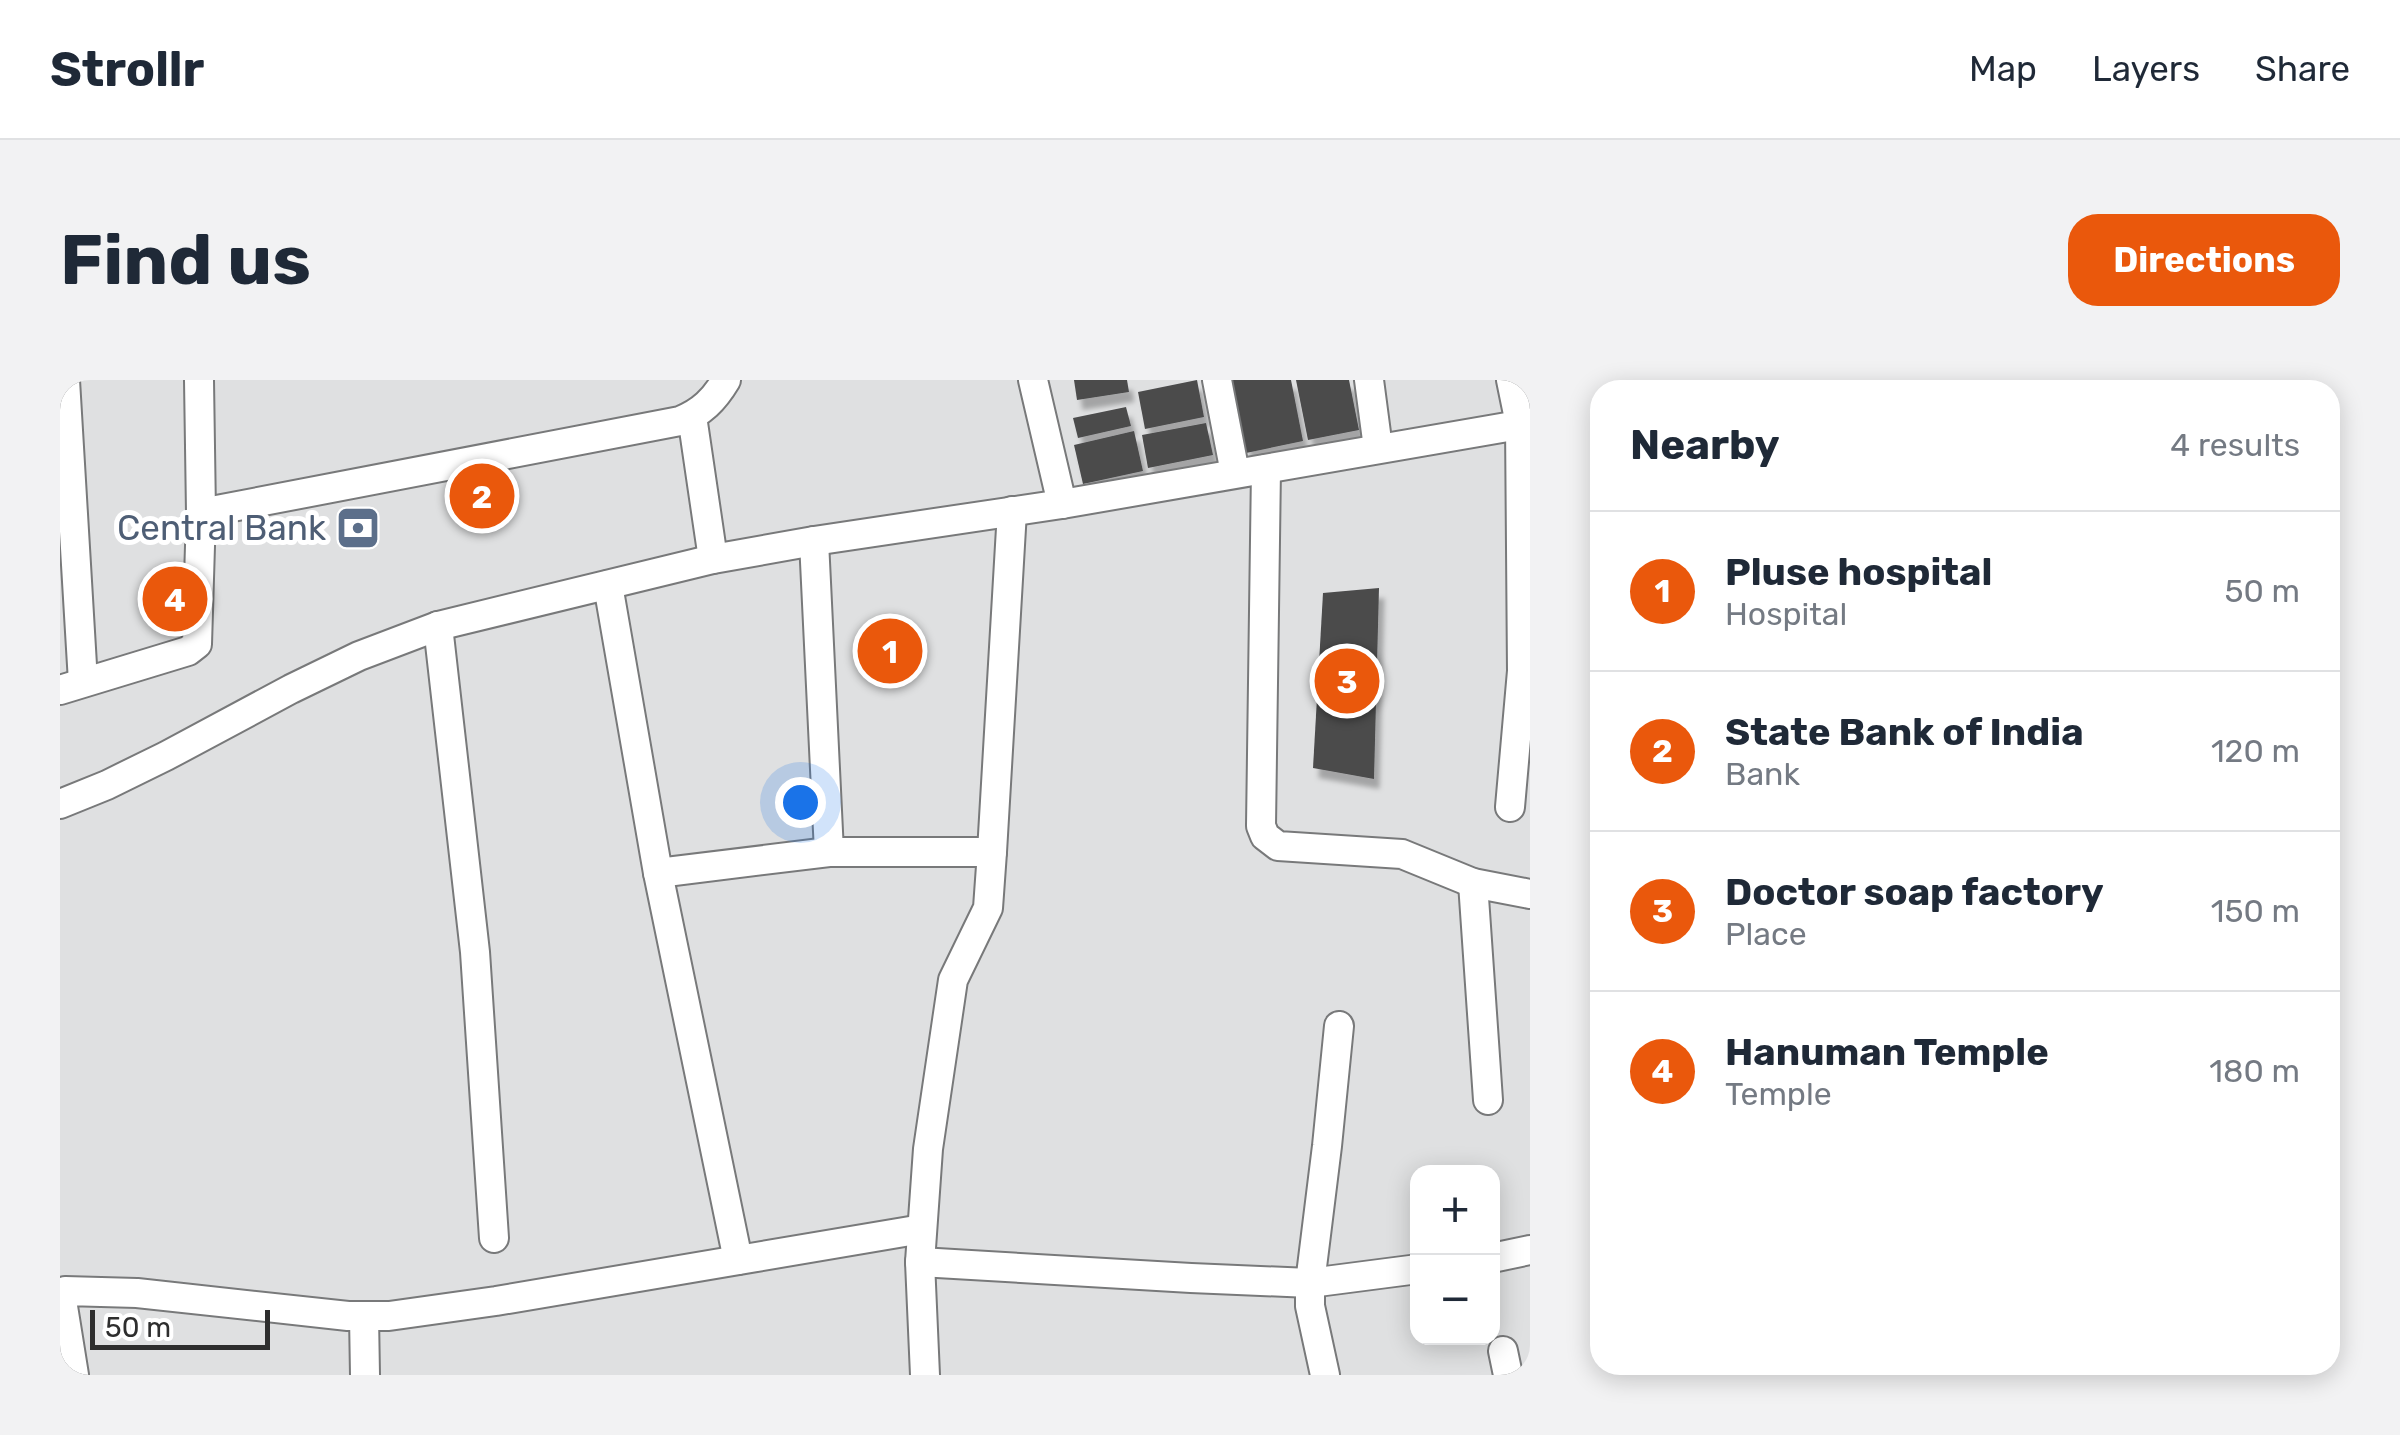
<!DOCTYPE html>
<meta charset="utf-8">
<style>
body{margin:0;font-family:Rubik,sans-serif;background:#f2f2f3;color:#1f2937}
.controls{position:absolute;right:30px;bottom:30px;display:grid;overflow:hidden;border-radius:20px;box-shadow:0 5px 25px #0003}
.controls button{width:90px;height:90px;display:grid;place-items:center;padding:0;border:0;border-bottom:2px solid #e0e1e3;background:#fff;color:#1f2937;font:50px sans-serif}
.scale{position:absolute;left:30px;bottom:25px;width:180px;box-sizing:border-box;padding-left:10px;border:5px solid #2e2e2e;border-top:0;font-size:28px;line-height:35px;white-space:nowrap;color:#2e2e2e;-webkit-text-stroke:8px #fff;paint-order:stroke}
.you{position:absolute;left:740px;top:422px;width:35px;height:35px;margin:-25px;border:8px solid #fff;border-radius:50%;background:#1a73e8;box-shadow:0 0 0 15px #1a73e833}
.badge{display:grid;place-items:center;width:65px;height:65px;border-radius:50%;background:#ea580c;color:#fff;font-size:32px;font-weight:700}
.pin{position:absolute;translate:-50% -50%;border:5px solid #fff;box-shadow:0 2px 10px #0006}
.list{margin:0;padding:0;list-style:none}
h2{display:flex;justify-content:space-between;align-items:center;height:130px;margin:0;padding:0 40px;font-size:42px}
h2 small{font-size:32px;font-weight:400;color:#747a83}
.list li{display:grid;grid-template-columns:65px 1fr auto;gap:30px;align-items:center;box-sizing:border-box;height:160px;padding:0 40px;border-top:2px solid #e0e1e3}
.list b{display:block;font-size:38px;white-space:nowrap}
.list p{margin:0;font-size:32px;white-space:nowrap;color:#747a83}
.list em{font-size:32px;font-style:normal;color:#747a83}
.map{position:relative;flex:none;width:1470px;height:995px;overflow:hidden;border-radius:30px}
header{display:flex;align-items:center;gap:60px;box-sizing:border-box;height:140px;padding:0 50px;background:#fff;border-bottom:2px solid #e0e1e3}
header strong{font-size:48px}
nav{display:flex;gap:55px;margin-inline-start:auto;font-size:35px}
.intro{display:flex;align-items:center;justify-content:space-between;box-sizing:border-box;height:240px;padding:0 60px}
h1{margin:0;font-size:70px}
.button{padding:25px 45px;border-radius:30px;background:#ea580c;color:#fff;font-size:35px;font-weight:700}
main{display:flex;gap:60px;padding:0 60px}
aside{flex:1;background:#fff;border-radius:30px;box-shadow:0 5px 25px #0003}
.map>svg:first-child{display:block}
.building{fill:#4b4b4c;filter:url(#shadow)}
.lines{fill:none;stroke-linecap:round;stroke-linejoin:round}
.minor-casing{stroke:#78797a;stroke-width:32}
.minor{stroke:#fff;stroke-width:28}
.labels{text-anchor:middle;stroke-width:10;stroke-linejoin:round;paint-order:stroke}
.service-label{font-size:35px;fill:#4e5e75;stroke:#fff;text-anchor:end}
</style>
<header>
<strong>Strollr</strong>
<nav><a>Map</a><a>Layers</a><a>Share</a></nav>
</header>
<div class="intro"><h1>Find us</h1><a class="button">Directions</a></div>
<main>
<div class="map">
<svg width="1470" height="995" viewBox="0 0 1470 995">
<defs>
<filter id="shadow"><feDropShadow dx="5.5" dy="10" stdDeviation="2.5" flood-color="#0004"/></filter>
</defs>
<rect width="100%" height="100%" fill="#dfe0e1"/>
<g class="building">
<polygon points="1014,0 1067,0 1069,12 1017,20"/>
<polygon points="1137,0 1144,37 1085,49 1078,12"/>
<polygon points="1171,0 1231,0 1243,61 1186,73"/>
<polygon points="1236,0 1289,0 1299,50 1248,60"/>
<polygon points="1066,27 1071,46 1018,58 1013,38"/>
<polygon points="1146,43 1153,75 1088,88 1082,55"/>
<polygon points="1074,51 1083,91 1023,104 1014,65"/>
<polygon points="1319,208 1314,399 1253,388 1263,213"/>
</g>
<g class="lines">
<defs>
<g id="minor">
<polyline points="5,0 23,302"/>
<polyline points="973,0 1002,124"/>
<polyline points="1157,0 1175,93"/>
<polyline points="1309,0 1318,68"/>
<polyline points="632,36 653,179"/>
<polyline points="1206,89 1201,446 1205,456 1218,466 1342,474 1413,503 1470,514"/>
<path d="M 141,133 L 620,41 C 642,32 654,20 666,0"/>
<polyline points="754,161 769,472"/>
<polyline points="548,205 598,493 678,880"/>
<polyline points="378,246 415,572 434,858"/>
<polyline points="0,310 128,271 137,264 141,133 139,0"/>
<polyline points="0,424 47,405 106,376 231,309 299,276 378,246 653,179 754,161 1002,124 1470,43"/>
<polyline points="1450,427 1462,291 1460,44 1451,0"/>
<polyline points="598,493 769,472 932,472 952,131"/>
<polyline points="1413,503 1428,720"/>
<polyline points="1432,878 1470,870"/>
<polyline points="860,882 1131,898 1250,903 1358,889"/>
<polyline points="304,936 305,995"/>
<polyline points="1443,971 1448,995"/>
<polyline points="14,995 1,914 5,911 77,913 288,936 329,936 436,921 862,849"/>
<polyline points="865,995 860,882 868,769 893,600 928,528 932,472"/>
<polyline points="1265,995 1250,926 1250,903 1267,766 1279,646"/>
</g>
</defs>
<use href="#minor" class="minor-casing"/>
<use href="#minor" class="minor"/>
</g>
<defs>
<symbol id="bank-square" viewBox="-11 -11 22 22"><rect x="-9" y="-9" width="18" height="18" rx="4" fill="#5c6f8a" stroke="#fff"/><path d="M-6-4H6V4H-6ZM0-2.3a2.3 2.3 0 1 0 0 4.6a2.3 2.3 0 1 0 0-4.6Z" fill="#fff"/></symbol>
</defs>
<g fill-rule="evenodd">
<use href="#bank-square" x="273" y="123" width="50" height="50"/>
</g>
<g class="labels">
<g class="service-label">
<text x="266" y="160">Central Bank</text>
</g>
</g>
</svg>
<div class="controls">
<button>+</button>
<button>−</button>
</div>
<div class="scale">50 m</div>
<div class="you"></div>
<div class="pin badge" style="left:830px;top:271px">1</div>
<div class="pin badge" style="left:422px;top:116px">2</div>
<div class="pin badge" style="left:1287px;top:301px">3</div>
<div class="pin badge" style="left:115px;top:219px">4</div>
</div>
<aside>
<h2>Nearby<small>4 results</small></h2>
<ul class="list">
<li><span class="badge">1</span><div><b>Pluse hospital</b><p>Hospital</p></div><em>50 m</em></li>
<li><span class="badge">2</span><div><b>State Bank of India</b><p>Bank</p></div><em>120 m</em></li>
<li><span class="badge">3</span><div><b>Doctor soap factory</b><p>Place</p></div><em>150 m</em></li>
<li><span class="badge">4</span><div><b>Hanuman Temple</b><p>Temple</p></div><em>180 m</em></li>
</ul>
</aside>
</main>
